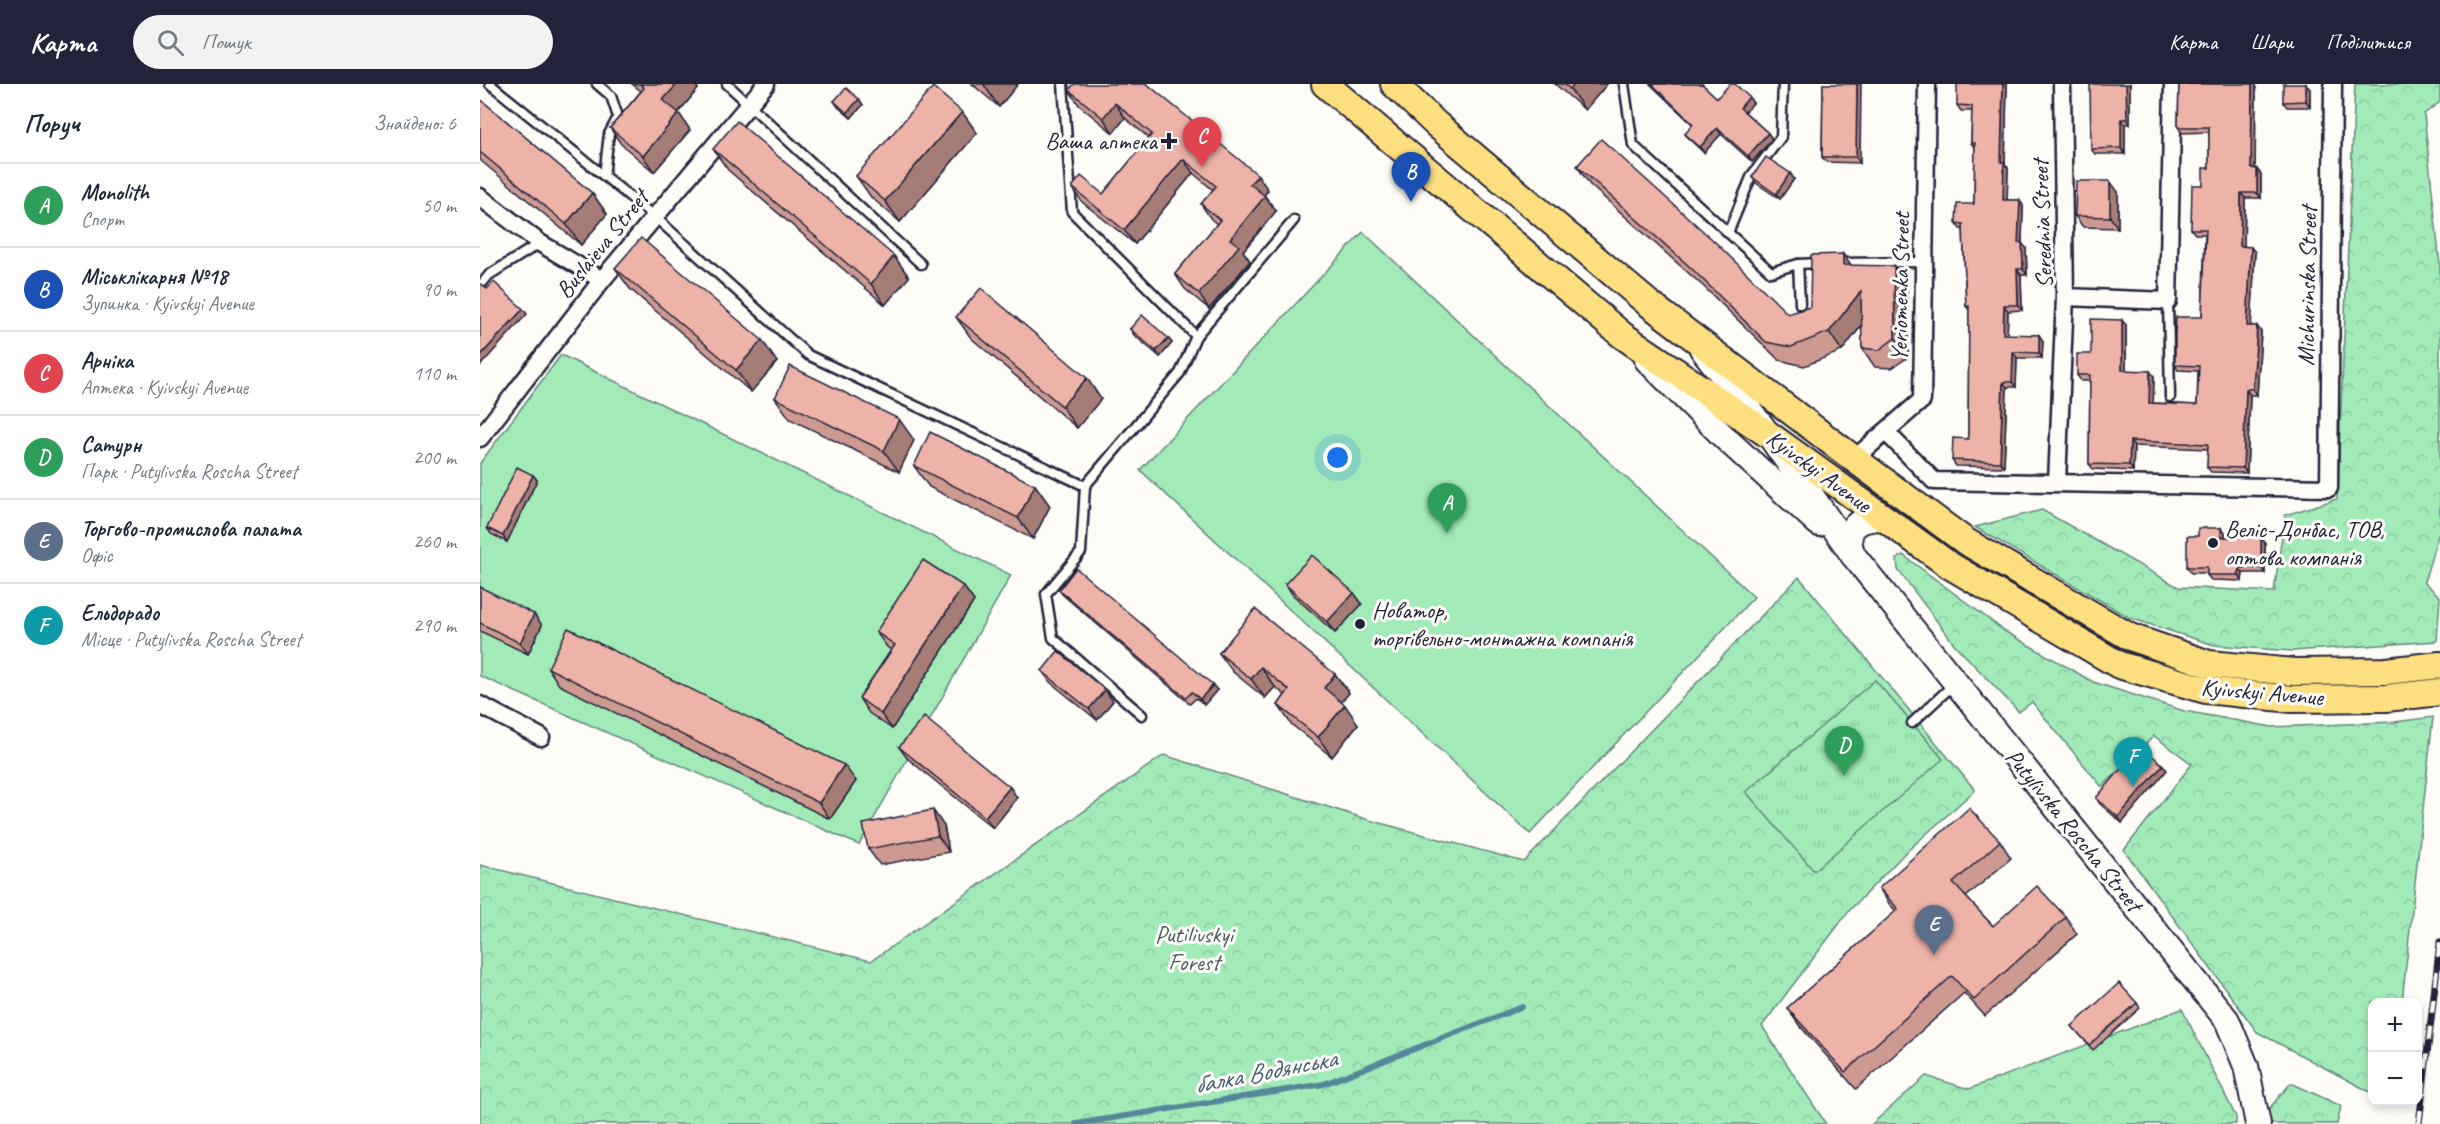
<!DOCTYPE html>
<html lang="uk">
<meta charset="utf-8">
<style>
body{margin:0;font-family:Caveat,sans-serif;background:#f2f2f3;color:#1f2937}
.controls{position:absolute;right:18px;bottom:18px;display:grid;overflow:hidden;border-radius:12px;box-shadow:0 3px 9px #0003}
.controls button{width:54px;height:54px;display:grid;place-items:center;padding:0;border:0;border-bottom:2px solid #e0e1e3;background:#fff;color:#1f2937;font:30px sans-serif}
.you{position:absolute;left:858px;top:374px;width:21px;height:21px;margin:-15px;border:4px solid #fff;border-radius:50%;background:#1a73e8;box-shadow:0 0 0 9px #1a73e833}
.badge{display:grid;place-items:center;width:39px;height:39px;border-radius:50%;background:#22223b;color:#fff;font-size:20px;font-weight:700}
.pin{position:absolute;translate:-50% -50px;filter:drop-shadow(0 2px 3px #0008)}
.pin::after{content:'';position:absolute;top:32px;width:21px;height:18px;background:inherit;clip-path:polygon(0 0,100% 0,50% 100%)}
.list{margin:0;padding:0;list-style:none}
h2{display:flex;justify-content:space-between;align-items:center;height:78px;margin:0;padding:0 24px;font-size:26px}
h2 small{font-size:20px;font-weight:400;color:#747a83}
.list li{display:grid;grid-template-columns:39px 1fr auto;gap:18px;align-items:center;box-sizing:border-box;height:84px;padding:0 24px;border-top:2px solid #e0e1e3}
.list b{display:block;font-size:22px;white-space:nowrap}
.list p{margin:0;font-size:20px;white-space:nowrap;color:#747a83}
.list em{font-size:20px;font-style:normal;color:#747a83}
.icon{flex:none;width:33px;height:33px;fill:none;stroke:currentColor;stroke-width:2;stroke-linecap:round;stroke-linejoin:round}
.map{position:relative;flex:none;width:1960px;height:1040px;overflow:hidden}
header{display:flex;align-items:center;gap:36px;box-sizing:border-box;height:84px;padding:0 30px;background:#22223b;color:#fff}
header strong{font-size:28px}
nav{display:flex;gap:33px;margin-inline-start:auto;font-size:21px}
.search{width:420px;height:54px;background:#f2f2f3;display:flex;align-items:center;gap:15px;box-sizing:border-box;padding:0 21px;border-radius:33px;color:#747a83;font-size:22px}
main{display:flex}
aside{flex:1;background:#fff}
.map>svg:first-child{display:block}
.green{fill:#a2ebb9;stroke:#62867a;stroke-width:1.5}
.forest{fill:url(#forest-crowns);stroke:#62867a;stroke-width:1.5}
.park{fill:url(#park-tufts);stroke:#62867a;stroke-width:1.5}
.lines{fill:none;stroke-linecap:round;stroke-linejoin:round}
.stream{stroke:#578799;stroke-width:6}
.lane-casing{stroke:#22223b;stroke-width:13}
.street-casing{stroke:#22223b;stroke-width:21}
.secondary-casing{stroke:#22223b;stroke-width:28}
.primary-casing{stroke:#22223b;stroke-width:30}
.lane{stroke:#fdfcf7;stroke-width:8}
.street{stroke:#fdfcf7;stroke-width:16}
.secondary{stroke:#fdfcf7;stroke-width:24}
.primary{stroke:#fedf80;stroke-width:26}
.rail-casing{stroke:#22223b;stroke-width:7}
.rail{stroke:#fdfcf7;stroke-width:4.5;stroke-dasharray:14;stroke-linecap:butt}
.wall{fill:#cc9a91;stroke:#22223b;stroke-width:1.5}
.shaded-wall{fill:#a67d76;stroke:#22223b;stroke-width:1.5}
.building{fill:#edb3a9;stroke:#22223b;stroke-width:1.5}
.poi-dot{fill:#22223b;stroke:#fdfcf7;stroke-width:2}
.labels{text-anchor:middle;stroke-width:6;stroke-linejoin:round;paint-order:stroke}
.poi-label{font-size:24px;fill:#22223b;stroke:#fdfcf7;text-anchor:start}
.street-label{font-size:24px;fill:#22223b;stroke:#fdfcf7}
.park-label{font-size:24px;fill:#485e61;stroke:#fdfcf7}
.water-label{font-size:26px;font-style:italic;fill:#415d72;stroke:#fdfcf7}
</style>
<header>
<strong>Карта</strong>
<div class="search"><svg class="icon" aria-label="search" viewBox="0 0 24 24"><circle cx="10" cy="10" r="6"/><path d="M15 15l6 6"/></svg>Пошук</div>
<nav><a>Карта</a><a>Шари</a><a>Поділитися</a></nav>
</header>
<main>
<aside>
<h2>Поруч<small>Знайдено: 6</small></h2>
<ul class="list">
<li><span class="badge" style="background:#2e9e5b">A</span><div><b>Monolith</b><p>Спорт</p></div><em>50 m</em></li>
<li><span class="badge" style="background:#1a4fb4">B</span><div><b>Міськлікарня №18</b><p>Зупинка · Kyivskyi Avenue</p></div><em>90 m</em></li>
<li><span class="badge" style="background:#e0444e">C</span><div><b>Арніка</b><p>Аптека · Kyivskyi Avenue</p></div><em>110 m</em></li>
<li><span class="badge" style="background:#2e9e5b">D</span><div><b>Сатурн</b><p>Парк · Putylivska Roscha Street</p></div><em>200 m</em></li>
<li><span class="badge" style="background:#5c6f8a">E</span><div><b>Торгово-промислова палата</b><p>Офіс</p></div><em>260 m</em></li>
<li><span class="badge" style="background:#0f9aa8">F</span><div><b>Ельдорадо</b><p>Місце · Putylivska Roscha Street</p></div><em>290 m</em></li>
</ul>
</aside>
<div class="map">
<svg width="1960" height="1040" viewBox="0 0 1960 1040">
<defs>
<pattern id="forest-crowns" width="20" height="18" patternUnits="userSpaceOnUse" patternTransform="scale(1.5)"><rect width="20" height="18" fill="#a2ebb9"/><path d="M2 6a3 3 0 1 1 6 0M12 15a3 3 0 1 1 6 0" fill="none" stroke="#8bc9a0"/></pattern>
<pattern id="park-tufts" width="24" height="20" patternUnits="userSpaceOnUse" patternTransform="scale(1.5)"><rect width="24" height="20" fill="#a2ebb9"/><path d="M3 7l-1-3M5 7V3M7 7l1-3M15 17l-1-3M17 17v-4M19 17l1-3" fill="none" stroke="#8bc9a0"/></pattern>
</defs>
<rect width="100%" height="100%" fill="#fdfcf7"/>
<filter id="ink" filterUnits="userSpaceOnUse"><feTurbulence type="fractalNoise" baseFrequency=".0167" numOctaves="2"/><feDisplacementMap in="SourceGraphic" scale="12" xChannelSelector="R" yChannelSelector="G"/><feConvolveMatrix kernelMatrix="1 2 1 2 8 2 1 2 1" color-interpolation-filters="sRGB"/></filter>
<g filter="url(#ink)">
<g class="green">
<polygon points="883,148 1274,513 1050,750 660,386"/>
<polygon points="81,271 531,491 379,761 0,592 0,379"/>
</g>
<g class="forest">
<polygon points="1875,0 1960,0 1960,18 1944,30 1960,181 1960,445 1944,498 1960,513 1957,557 1812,567 1734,561 1650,534 1495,443 1562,426 1698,503 1794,508 1805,431 1857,415"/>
<polygon points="1423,471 1526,548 1613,598 1704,627 1792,643 1915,638 1953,633 1922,918 1892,918 1892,1009 1777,948 1644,766 1712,680 1674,652 1622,703 1552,618 1539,628 1475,561 1418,486 1417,475"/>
<polygon points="1319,493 1495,706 1423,771 1369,827 1282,942 1346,1040 0,1040 0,781 391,877 684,671 889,736 1044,778"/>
<polygon points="1702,925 1756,1033 1756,1040 1392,1040 1446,992 1489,1005"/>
<polygon points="1811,999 1861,1022 1857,1040 1790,1040 1788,1026"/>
</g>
<polygon class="park" points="1395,596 1463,675 1334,787 1266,708"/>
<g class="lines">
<polyline class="stream" points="596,1040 844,1000 1042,923"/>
<defs>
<g id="lane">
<polyline points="10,0 175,133 328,271 605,402"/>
<polyline points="117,0 131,12 138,33 129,50 124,92"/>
<polyline points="247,0 441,180"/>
<polyline points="583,0 592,128 716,252 700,289 605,402 601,468 566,510 573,554 662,631"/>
<polyline points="1144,0 1153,61 1291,188 1318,180 1340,179"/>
<polyline points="1248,149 1272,91 1301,53 1303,0"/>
<polyline points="1359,179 1444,178"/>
<polyline points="1318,180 1320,220"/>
<polyline points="0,202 9,191 60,159"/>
<polyline points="1688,217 1690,313"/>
<polyline points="716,252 814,136"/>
<polyline points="1432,639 1473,601"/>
</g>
<g id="street">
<polyline points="1582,0 1585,213 1688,217 1693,0"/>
<polyline points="0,113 60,159 122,196"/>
<polyline points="1406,348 1454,397 1849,404 1853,0"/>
<polyline points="0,354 122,196 286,0"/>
<polyline points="1374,375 1442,316 1447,0"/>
<polyline points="1577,398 1585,213"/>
<polyline points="0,621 61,653"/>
</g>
<g id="secondary">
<polyline points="1222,265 1289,351 1373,471 1747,936 1766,982 1778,1040"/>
<polyline points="1167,276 1246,355 1339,440"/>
<path d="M 1373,471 C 1362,443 1379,434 1404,434"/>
</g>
<g id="primary">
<polyline points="845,0 1142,251 1289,351 1469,481 1639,581 1726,606 1812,615 1906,614 1960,608"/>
<polyline points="914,0 956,40 1168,219 1374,375 1485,457 1650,553 1729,580 1814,588 1906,587 1960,581"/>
</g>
</defs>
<use href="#lane" class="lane-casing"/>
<use href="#street" class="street-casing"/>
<use href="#secondary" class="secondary-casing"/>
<use href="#primary" class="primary-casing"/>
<use href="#lane" class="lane"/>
<use href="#street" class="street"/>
<use href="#secondary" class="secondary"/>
<use href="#primary" class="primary"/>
<defs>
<polyline id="rail" points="1939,1040 1960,858"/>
</defs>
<use href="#rail" class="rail-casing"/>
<use href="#rail" class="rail"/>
</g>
<g class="wall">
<polygon points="152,0 215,0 218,5 198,29 210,46 174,88 141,60 130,44 161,7"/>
<polygon points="492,0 538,0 519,23"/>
<polygon points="667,0 788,106 784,111 796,127 763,167 770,177 729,225 705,205 695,190 737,140 731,135 721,120 733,106 713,89 655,160 602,118 592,103 623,110 669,54 645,34 633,49 599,21 589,6"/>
<polygon points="1075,0 1127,0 1105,26"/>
<polygon points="1170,0 1222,0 1237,14 1273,19 1265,28 1288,49 1292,55 1272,78 1241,50 1224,69 1209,55 1205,50 1213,41"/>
<polygon points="1343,0 1380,79 1346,78 1342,73"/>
<polygon points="1527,0 1525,80 1528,84 1527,116 1540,116 1543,122 1542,159 1546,164 1547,191 1541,191 1542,226 1528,227 1527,251 1559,251 1563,257 1562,274 1537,274 1536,303 1527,303 1524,383 1476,382 1472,376 1488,355 1489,226 1486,222 1483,145 1480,145 1476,139 1494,120 1495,64 1491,59 1492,27 1481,27 1477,21"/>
<polygon points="1650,0 1650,40 1645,40 1645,70 1615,70 1611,65"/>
<polygon points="1699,0 1776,0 1775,85 1781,90 1781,114 1765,114 1764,162 1775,168 1771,242 1777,242 1781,248 1777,311 1770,311 1767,389 1731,388 1727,383 1728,365 1654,362 1653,387 1613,385 1609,380 1610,297 1601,297 1597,291 1611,270 1646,241 1646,286 1674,292 1673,319 1717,321 1718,287 1698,286 1695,281 1722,233 1725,150 1715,150 1711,145 1723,101 1729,84 1729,48 1702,49 1698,43"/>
<polygon points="1830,5 1830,23 1807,23 1803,18"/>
<polygon points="0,15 112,109 127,130 101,161 0,76"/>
<polygon points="379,15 383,21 371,34 358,23 354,17"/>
<polygon points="482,28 497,49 420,138 391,113 376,92"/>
<polygon points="233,65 414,172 429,193 405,221 248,86"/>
<polygon points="1097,82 1308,230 1330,223 1371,181 1427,201 1428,273 1412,284 1395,283 1382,264 1382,241 1362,267 1324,282 1299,276 1223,202 1110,101"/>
<polygon points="1310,89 1314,95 1300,115 1276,99 1272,93"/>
<polygon points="1638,108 1638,144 1603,143 1595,132"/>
<polygon points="135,184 297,278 271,308 150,205"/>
<polygon points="476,233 621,315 597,344 491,254"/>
<polygon points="650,245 688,254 692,259 680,273 654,251"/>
<polygon points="295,314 434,356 419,388 310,335"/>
<polygon points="434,382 555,401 570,422 553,455 449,403"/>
<polygon points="53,391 57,396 27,458 11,450 7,444"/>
<polygon points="1741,444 1745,449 1745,453 1785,459 1785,489 1763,489 1762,497 1731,496 1727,491 1727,489 1711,489 1707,483 1718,452"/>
<polygon points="805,500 874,509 882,520 855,549 813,511"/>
<polygon points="483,502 494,517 412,645 389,629 379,614 411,566 407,563 396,548"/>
<polygon points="0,503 62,541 48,570 0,547"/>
<polygon points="579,506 737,606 724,621 716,614 710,620 583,511"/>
<polygon points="739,569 855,590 869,609 861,618 878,640 852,673 811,640 798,621 805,611 795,603 785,614 753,588"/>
<polygon points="68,584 376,697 350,735 79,601"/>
<polygon points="562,587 633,617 617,636 570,598"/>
<polygon points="419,663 530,703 537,714 513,744 427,674"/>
<polygon points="1687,686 1642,739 1620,720 1616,714"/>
<polygon points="464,742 469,768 400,781 388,765"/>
<polygon points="1520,757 1531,774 1486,813 1513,842 1586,833 1597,850 1505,932 1484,909 1376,1005 1319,941 1307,924 1416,827 1410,821 1399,804"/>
<polygon points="1657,919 1660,924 1613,966 1592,942"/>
</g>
<g class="shaded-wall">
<polygon points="197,0 215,0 218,5 195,32 183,16"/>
<polygon points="505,0 538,0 519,23 504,1"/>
<polygon points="1094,0 1127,0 1105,26 1090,5"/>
<polygon points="1377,0 1381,0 1380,79 1376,73"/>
<polygon points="1523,0 1527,0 1525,80 1528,84 1527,122 1523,116 1521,78"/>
<polygon points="1646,0 1650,0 1650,40 1647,35"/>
<polygon points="1772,0 1776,0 1775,90 1771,84"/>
<polygon points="1826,0 1830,5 1830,23 1826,17"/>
<polygon points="1269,13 1273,19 1264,29 1260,24"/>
<polygon points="379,15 383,21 371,34 367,29"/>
<polygon points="635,19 645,34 633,49 623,34"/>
<polygon points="482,28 497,49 420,138 405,117"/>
<polygon points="199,29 210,46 174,88 163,72"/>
<polygon points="1641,35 1645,40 1645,70 1641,64"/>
<polygon points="1237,44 1241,50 1224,69 1220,63"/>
<polygon points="1288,49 1292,55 1272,78 1268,72"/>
<polygon points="703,75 713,89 655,160 644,146"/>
<polygon points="1777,85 1781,90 1781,114 1777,109"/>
<polygon points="1310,89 1314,95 1300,115 1296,110"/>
<polygon points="778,91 788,106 781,115 770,100"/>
<polygon points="1630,97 1638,108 1638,144 1630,133"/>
<polygon points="112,109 127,130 101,161 86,140"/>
<polygon points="1761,109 1765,114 1764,168 1760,162"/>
<polygon points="785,112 796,127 763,167 770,177 729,225 719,210 750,155"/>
<polygon points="1540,116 1543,122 1542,159 1546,164 1547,191 1543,185 1538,159"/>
<polygon points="1771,163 1775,168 1771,247 1767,242"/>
<polygon points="1363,170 1376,189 1363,181"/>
<polygon points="414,172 429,193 405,221 391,200"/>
<polygon points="1414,182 1427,201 1428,273 1415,254"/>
<polygon points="1537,185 1541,191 1542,226 1538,221"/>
<polygon points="1381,207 1394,225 1362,267 1349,248"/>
<polygon points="1524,221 1528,227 1527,256 1523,250"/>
<polygon points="43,225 47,230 0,282 0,272"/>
<polygon points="1642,236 1646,241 1646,291 1642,286"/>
<polygon points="1777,242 1781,248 1777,311 1773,305"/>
<polygon points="1559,251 1563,257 1562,274 1559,269"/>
<polygon points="688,254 692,259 680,273 676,267"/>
<polygon points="282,256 297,278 271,308 256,286"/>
<polygon points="1533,268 1537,274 1536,303 1532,298"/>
<polygon points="1670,287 1674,292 1673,325 1669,319"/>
<polygon points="607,294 621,315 597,344 582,322"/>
<polygon points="1523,298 1527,303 1524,383 1520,378"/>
<polygon points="1766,305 1770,311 1767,389 1763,384"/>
<polygon points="419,335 434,356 419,388 404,367"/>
<polygon points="1650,357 1654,362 1653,387 1649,381"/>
<polygon points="53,391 57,396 27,458 23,452"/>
<polygon points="555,401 570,422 553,455 538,434"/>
<polygon points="1741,444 1745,449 1745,458 1741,453"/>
<polygon points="1781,453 1785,459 1785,489 1781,484"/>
<polygon points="1759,484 1763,489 1762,497 1759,491"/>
<polygon points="483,502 494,517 412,645 401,630"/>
<polygon points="874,509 882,520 855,549 847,538"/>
<polygon points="54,530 62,541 48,570 40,559"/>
<polygon points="781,583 795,603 785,614 771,595"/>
<polygon points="855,590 869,609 857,623 844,604"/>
<polygon points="733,601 737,606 724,621 720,615"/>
<polygon points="625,606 633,617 617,636 609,625"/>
<polygon points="865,621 878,640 852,673 838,653"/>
<polygon points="364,681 376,697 350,735 339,719"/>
<polygon points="1683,681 1687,686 1642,739 1638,733"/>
<polygon points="530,703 537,714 513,744 505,733"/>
<polygon points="453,726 464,742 469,768 458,752"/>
</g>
<g class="building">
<polygon points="160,0 197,0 183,16 199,29 163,72 130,44 164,4"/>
<polygon points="594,0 667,0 778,91 770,100 785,112 750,155 759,162 719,210 695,190 740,136 721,120 736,102 703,75 644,146 592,103 601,92 623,110 672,50 635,19 623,34 589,6"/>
<polygon points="1084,0 1094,0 1090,5"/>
<polygon points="1172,0 1222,0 1237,14 1250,0 1255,0 1269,13 1260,24 1288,49 1268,72 1237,44 1220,63 1205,50 1213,40"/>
<polygon points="1343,0 1377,0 1376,73 1342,73"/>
<polygon points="1477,0 1523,0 1521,78 1524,78 1523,116 1540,116 1538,159 1542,158 1543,185 1537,185 1538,221 1524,221 1523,250 1559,251 1559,269 1533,268 1532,298 1523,298 1520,378 1472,376 1473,354 1488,355 1489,222 1486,222 1483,140 1476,139 1477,120 1494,120 1495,59 1491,59 1492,22 1477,21"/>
<polygon points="1610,0 1646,0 1647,35 1641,35 1641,64 1611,65"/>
<polygon points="1699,0 1772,0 1771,84 1777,85 1777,109 1761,109 1760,162 1771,163 1767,242 1777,242 1773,305 1766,305 1763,384 1727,383 1728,360 1650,357 1649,381 1609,380 1610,291 1597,291 1597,270 1611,270 1611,235 1642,236 1642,286 1670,287 1669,319 1717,321 1719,282 1695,281 1695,249 1696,233 1722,233 1726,145 1711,145 1712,101 1723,101 1723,84 1729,84 1729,43 1698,43"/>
<polygon points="1803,0 1826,0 1826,17 1803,18"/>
<polygon points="453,3 482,28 405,117 376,92"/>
<polygon points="366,4 379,15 367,29 354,17"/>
<polygon points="0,15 112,109 86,140 0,68"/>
<polygon points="257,37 414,172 391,200 233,65"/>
<polygon points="1121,55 1234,157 1308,230 1330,223 1331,171 1363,170 1363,181 1414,182 1415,254 1399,266 1382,264 1381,207 1349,248 1311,263 1286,258 1210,183 1097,82"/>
<polygon points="1286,73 1310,89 1296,110 1272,93"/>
<polygon points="1596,97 1630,97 1630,133 1595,132"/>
<polygon points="161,154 282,256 256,286 135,184"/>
<polygon points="14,198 43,225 0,272 0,201 1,200 7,205"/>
<polygon points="501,204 607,294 582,322 476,233"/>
<polygon points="662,231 688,254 676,267 650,245"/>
<polygon points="310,282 419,335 404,367 295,314"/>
<polygon points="450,348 555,401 538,434 434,382"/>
<polygon points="37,383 53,391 23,452 7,444"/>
<polygon points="1718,444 1741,444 1741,453 1781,453 1781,484 1759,484 1759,491 1727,491 1727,483 1707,483 1707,452 1718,452"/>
<polygon points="832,471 874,509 847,538 805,500"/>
<polygon points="443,476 483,502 401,630 379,614 415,561 396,548"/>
<polygon points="596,484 733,601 720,615 712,608 706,614 579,506"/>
<polygon points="0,503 54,530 40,559 0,539"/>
<polygon points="775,525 855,590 844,604 865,621 838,653 798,621 809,606 781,583 771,595 739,569"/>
<polygon points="88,544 364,681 339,719 68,584"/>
<polygon points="578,567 625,606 609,625 562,587"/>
<polygon points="444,633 530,703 505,733 419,663"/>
<polygon points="1661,662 1683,681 1638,733 1616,714"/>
<polygon points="1489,724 1520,757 1473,799 1513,842 1557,802 1586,833 1494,916 1472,892 1365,988 1307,924 1418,825 1399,804"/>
<polygon points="453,726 458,752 388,765 383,740"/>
<polygon points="1639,899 1657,919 1609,961 1592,942"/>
</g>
</g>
<g class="poi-dot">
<path d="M686 48h6v6h6v6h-6v6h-6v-6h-6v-6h6z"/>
<circle cx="1733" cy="459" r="6"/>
<circle cx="880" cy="540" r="6"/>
</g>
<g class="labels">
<g class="poi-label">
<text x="677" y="65" text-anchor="end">Ваша аптека</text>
<text x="1745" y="453">Веліс-Донбас, ТОВ,<tspan x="1745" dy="28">оптова компанія</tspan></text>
<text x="892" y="534">Новатор,<tspan x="892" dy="28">торгівельно-монтажна компанія</tspan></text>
</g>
<g class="street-label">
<text transform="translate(1562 140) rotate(-92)" y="8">Serednia Street</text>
<text transform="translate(122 160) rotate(-51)" y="8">Buslaieva Street</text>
<text transform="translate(1827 202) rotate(-89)" y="8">Michurinska Street</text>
<text transform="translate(1420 203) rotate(-89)" y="8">Yeriomenka Street</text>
<text transform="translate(1339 387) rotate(36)" y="8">Kyivskyi Avenue</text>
<text transform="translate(1782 608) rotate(5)" y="8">Kyivskyi Avenue</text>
<text transform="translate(1594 746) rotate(51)" y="8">Putylivska Roscha Street</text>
</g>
<g class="park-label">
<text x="714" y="858">Putilivskyi<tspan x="714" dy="28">Forest</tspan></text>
</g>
<g class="water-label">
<text transform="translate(785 987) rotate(-11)" y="9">балка Водянська</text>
</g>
</g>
</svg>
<div class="controls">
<button>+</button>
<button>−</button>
</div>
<div class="you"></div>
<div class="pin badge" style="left:967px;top:449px;background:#2e9e5b">A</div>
<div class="pin badge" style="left:931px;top:118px;background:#1a4fb4">B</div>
<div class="pin badge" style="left:722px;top:83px;background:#e0444e">C</div>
<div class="pin badge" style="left:1364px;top:692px;background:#2e9e5b">D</div>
<div class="pin badge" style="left:1454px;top:871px;background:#5c6f8a">E</div>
<div class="pin badge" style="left:1653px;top:703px;background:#0f9aa8">F</div>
</div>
</main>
